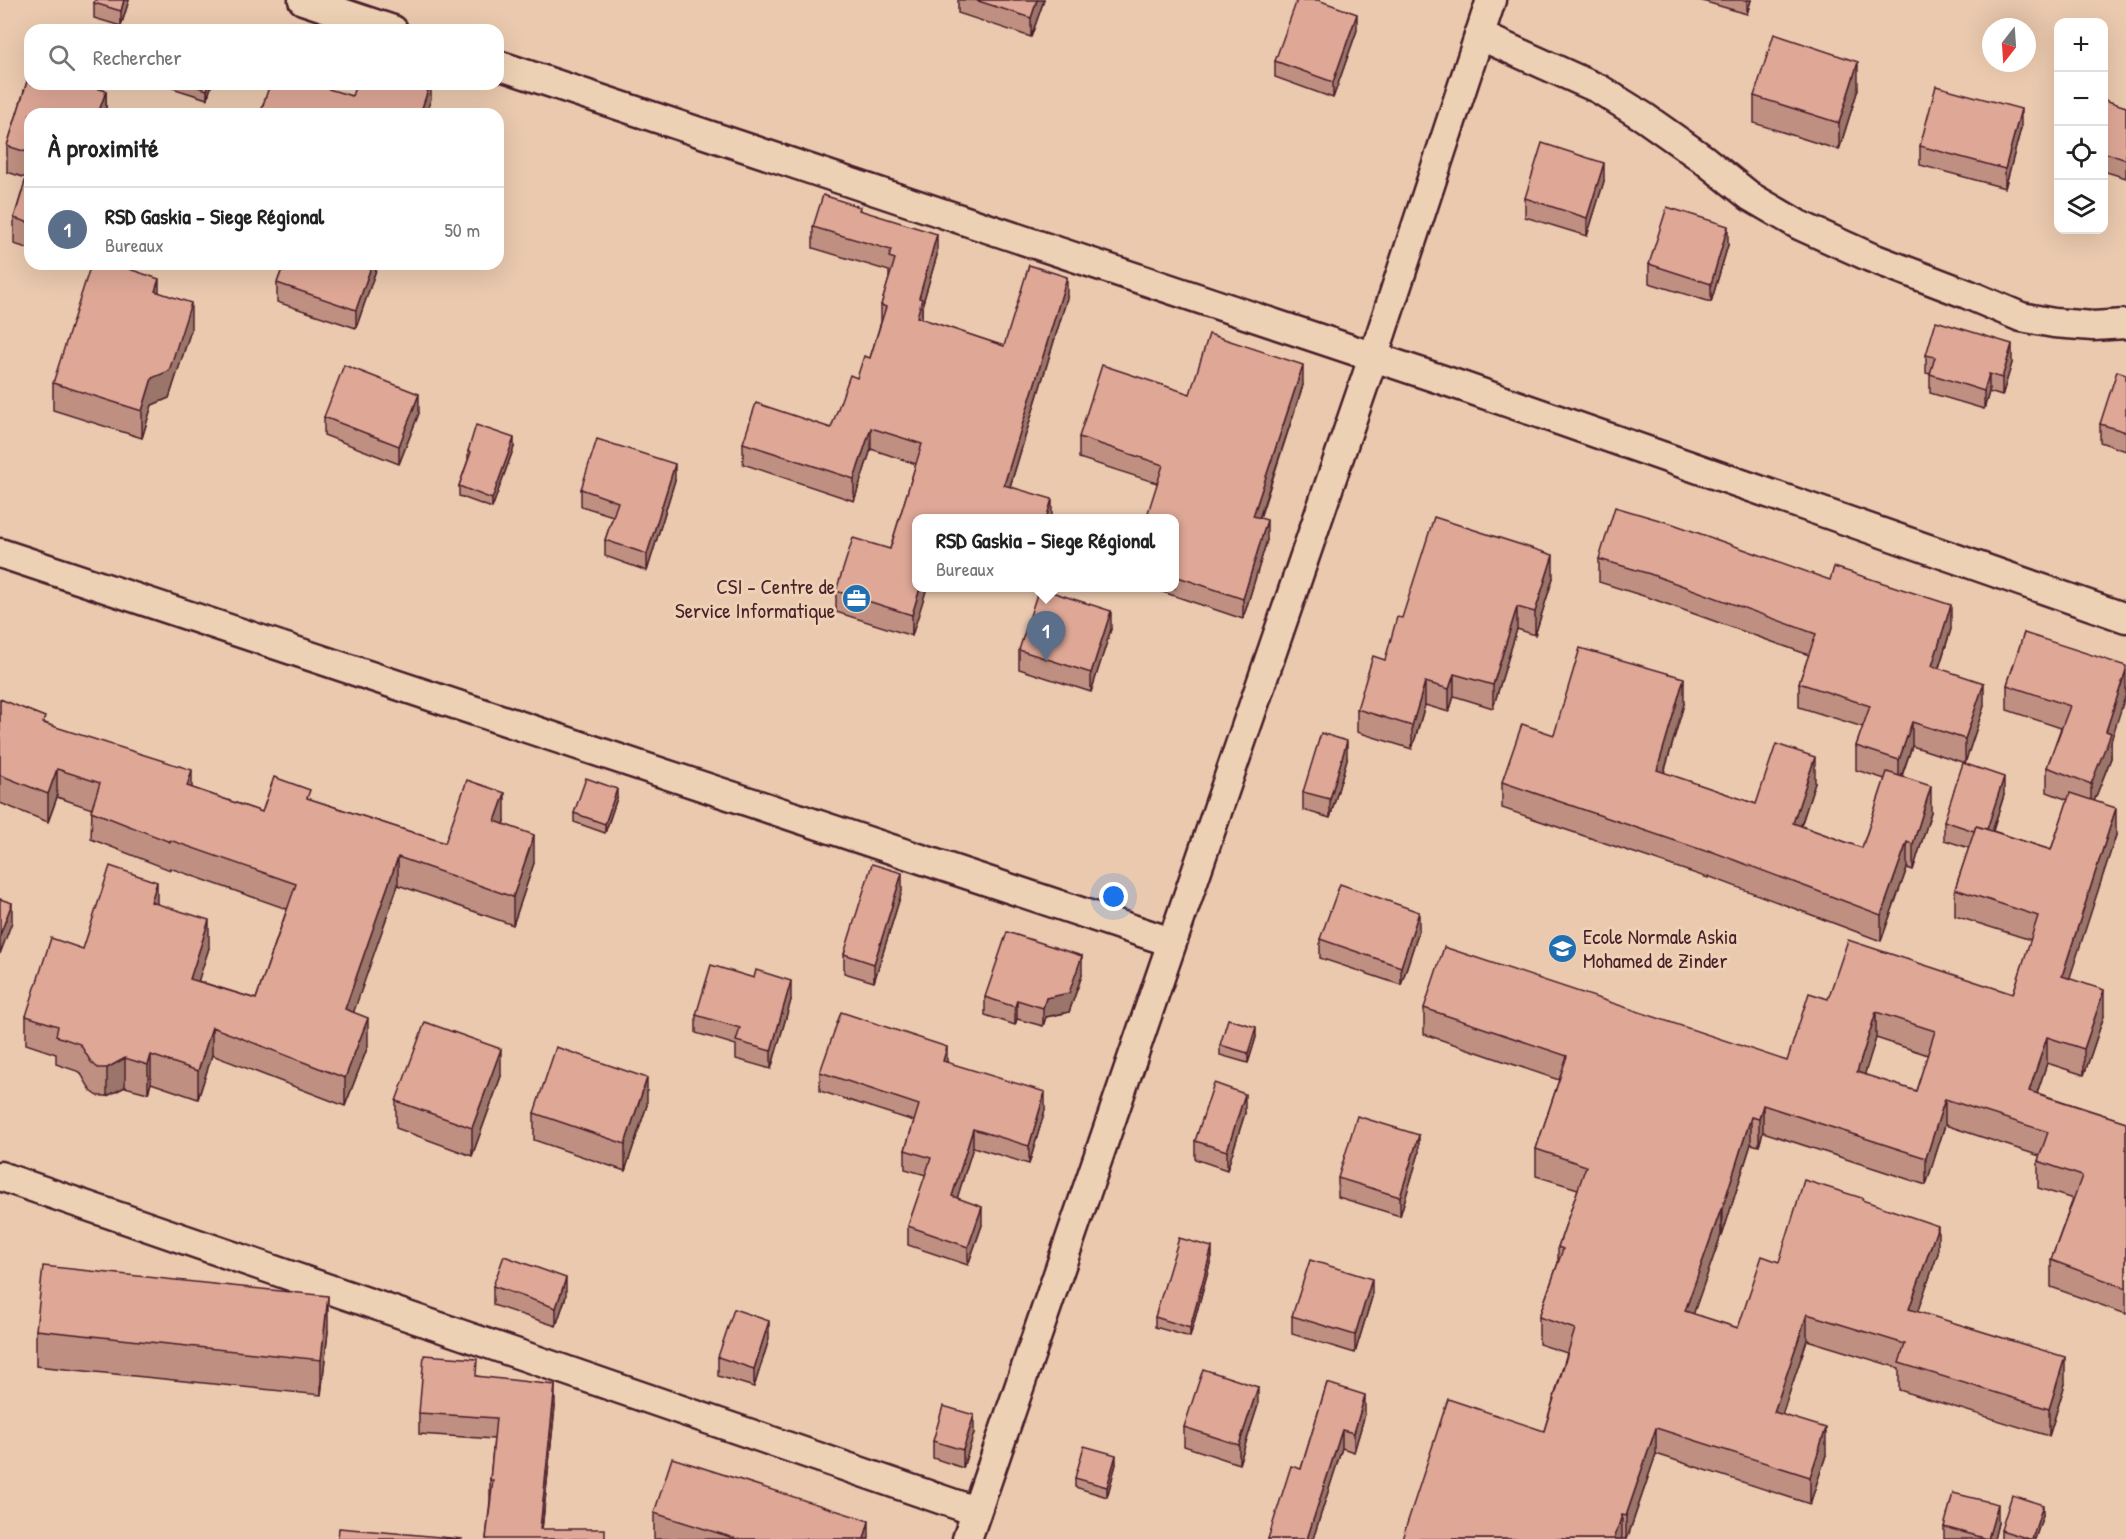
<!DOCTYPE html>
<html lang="fr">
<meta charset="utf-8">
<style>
body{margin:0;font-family:"Patrick Hand",sans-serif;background:#f6f6f6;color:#222}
.controls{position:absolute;right:18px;top:18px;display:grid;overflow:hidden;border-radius:12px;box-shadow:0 6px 24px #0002}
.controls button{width:54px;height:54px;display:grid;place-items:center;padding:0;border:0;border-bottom:2px solid #e0e0e0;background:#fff;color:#222;font:30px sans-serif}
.compass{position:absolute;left:1982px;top:18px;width:54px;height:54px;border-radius:50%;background:#fff;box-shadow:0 6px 24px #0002;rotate:197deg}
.you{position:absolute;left:1114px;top:897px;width:21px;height:21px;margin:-15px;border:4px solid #fff;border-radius:50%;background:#1a73e8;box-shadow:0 0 0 9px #1a73e833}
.badge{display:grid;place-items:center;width:39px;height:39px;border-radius:50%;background:#1f6fb2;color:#fff;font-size:20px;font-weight:700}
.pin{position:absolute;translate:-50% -50px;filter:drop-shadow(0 2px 3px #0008)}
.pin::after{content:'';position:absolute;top:32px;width:21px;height:18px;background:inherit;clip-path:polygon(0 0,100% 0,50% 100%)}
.popup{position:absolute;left:912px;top:514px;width:267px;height:78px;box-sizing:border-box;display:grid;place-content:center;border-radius:12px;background:#fff;filter:drop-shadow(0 2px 4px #0005);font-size:20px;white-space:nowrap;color:#767676}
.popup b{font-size:22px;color:#222}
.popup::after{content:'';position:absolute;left:50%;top:100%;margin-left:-12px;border:12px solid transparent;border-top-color:#fff}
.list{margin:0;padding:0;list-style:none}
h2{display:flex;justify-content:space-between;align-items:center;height:78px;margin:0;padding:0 24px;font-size:26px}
h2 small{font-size:20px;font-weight:400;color:#767676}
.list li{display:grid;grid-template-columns:39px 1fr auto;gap:18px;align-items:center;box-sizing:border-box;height:84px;padding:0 24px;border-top:2px solid #e0e0e0}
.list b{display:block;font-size:22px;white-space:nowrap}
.list p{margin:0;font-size:20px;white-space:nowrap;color:#767676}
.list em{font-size:20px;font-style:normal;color:#767676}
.icon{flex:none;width:33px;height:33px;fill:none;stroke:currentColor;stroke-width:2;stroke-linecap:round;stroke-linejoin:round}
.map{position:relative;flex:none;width:2126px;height:1539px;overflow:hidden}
.search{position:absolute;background:#fff;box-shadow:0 6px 24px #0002;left:24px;top:24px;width:480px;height:66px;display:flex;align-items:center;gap:15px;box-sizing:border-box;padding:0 21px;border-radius:18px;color:#767676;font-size:22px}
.panel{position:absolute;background:#fff;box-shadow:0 6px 24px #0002;left:24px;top:108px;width:480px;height:162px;border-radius:18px}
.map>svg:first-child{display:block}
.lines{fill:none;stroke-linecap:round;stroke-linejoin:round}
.street-casing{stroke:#4a1f2b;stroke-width:33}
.street{stroke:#edd1b4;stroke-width:28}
.wall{fill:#bf9081;stroke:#4a1f2b;stroke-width:1.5;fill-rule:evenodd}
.shaded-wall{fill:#9b7569;stroke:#4a1f2b;stroke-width:1.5}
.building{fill:#dea796;stroke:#4a1f2b;stroke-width:1.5;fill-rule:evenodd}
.labels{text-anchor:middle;stroke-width:6;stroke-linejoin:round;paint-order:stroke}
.poi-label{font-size:21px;fill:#4a1f2b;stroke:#edd1b4;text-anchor:end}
</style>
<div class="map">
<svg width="2126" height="1539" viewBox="0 0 2126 1539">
<rect width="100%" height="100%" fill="#eac9ae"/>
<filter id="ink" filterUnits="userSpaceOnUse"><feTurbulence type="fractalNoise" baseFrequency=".0167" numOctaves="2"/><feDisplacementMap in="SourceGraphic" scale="12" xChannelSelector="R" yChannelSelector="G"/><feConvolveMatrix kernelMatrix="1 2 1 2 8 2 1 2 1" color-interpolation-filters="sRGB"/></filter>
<g filter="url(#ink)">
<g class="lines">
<defs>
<g id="street">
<polyline points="303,0 393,30"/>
<polyline points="1479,35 1599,89 1644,117 1702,158 1751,197 1799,225 1870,257 1967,294 2021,317 2054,323 2093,326 2126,324"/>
<polyline points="498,65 1464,387 2126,618"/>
<polyline points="0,553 1171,942"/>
<polyline points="0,1176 975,1511"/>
<polyline points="967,1539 1373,358 1491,0"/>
</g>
</defs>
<use href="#street" class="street-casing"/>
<use href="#street" class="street"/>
</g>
<g class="wall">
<polygon points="129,0 121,26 94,18 94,3"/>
<polygon points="958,0 1044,0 1031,37 958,13"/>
<polygon points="1699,0 1751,0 1747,14"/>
<polygon points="1357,30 1333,98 1275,77 1275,61"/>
<polygon points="30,72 30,84 84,84 106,91 106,114 30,114 30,249 14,244 14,218 26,178 7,172 7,146"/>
<polygon points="169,84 212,84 207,99 169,87"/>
<polygon points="1858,89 1839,150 1754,123 1754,96"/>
<polygon points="2103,103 2126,107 2126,178 2103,171"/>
<polygon points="2021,128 2005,188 1920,165 1920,146"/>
<polygon points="1604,181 1587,236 1525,217 1525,198"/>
<polygon points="860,210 937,255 922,306 922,319 1004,346 1067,298 1010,487 1052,519 917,519 912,636 836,612 836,591 890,549 916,464 871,449 854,501 743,464 743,443 831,428 857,378 870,358 881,322 881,305 889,279 889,271 813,248 813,227"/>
<polygon points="1728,245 1711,302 1649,283 1649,264"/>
<polygon points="284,264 378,264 356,328 277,302 277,283"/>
<polygon points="159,293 191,330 169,398 152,405 142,438 53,410 53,383"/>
<polygon points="1926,355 2012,363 2002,396 1989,392 1984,409 1930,393 1930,374 1926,373"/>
<polygon points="2126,374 2126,451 2100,442 2100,424"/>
<polygon points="1303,385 1260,518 1267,540 1243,619 1151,588 1175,588 1175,519 1157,483 1079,458 1079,437 1190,394"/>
<polygon points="419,413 399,464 324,435 324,417"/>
<polygon points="514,447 492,508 459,496 459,486 468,460 468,451"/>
<polygon points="675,480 647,571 605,556 605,540 613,516 581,506 581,489"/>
<polygon points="1599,559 1951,629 1939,668 1984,706 1965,763 1912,746 1902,776 1931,812 1913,870 1907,868 1881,941 1708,876 1708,878 1502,808 1502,782 1554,735 1684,704 1664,773 1756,804 1815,783 1801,826 1862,848 1885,779 1856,770 1856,746 1863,727 1799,707 1799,683 1809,655 1650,598 1599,582"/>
<polygon points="1553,578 1535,635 1517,629 1493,708 1454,696 1449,712 1425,705 1412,749 1357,732 1357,709 1385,660 1402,618"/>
<polygon points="1111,629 1091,692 1019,669 1019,650"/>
<path d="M 2024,633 L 2111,741 L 2111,758 L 2094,801 L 2116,835 L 2069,978 L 2104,1016 L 2084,1075 L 2047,1063 L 2037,1093 L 2126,1122 L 2126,1314 L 2051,1287 L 2051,1260 L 2073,1199 L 2038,1188 L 2038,1161 L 2040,1156 L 1945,1125 L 1926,1185 L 1763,1132 L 1759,1146 L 1751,1144 L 1722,1236 L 1721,1235 L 1693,1314 L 1738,1328 L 1779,1262 L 1862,1200 L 1938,1253 L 1917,1312 L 2065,1384 L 2049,1436 L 1899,1390 L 1899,1368 L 1807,1340 L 1782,1415 L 1826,1455 L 1810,1504 L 1656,1454 L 1627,1539 L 1402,1539 L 1544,1431 L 1567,1353 L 1539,1344 L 1539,1317 L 1558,1263 L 1558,1247 L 1578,1189 L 1536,1176 L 1536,1149 L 1559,1080 L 1424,1034 L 1424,1008 L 1787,1061 L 1828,999 L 2013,994 L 2031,940 L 1955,916 L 1955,889 L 1969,848 L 1944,840 L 1944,821 L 2004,795 L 1993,831 L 2051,850 L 2068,800 L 2047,792 L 2047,767 L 2061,728 L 2007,710 L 2007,685 ZM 1876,1038 L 1928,1055 L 1916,1091 L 1864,1075 Z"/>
<polygon points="0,699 45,723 192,788 262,812 310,799 445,843 505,821 504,825 534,863 513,925 398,885 353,1012 368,1046 345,1106 212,1055 198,1099 151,1083 148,1093 125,1087 107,1096 98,1096 91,1091 80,1072 56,1064 56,1054 26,1044 26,1016 83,949 157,904 209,948 198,981 256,999 287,909 170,868 170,870 91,839 92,809 57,797 48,822 0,803"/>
<polygon points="1347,759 1330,818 1303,810 1303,792"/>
<polygon points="617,798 605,833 574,822 574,813"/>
<polygon points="902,891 874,982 844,973 844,954"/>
<polygon points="1419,930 1401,985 1320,958 1320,939"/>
<polygon points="1082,975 1069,1012 1046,1017 1043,1026 1017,1019 1015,1025 985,1015 985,997"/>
<polygon points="791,1000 771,1069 736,1059 736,1045 696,1033 696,1015"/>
<polygon points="1256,1037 1248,1063 1220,1055 1220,1045"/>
<polygon points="947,1062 1045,1110 1029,1164 973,1147 957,1198 982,1225 968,1265 908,1245 908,1226 926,1175 905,1169 905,1150 914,1121 820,1091 820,1072"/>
<polygon points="501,1076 472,1156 396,1128 396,1101"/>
<polygon points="647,1105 625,1171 534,1140 534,1113"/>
<polygon points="1245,1113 1227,1170 1195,1159 1195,1141"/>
<polygon points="1419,1153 1400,1216 1338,1197 1338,1178"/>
<polygon points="1212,1256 1190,1337 1155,1327 1155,1317"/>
<polygon points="493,1286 566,1296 556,1326 493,1305"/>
<polygon points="1372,1297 1355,1353 1292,1334 1292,1316"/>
<polygon points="36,1330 328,1331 321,1395 36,1366"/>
<polygon points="769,1339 754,1387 718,1376 718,1357"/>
<polygon points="477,1376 555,1406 542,1529 486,1539 490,1501 490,1480 494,1439 419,1434 419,1413"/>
<polygon points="1327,1383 1365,1414 1354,1452 1342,1448 1313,1539 1268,1539 1301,1469"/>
<polygon points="1258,1405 1239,1464 1184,1446 1184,1427"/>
<polygon points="974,1433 963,1468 933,1458 933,1441"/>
<polygon points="1116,1464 1107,1497 1075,1487 1075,1478"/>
<polygon points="654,1513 869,1539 654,1539"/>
<polygon points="2043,1515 2035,1539 2001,1539 2001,1530"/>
<polygon points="1998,1523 1994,1539 1944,1539 1944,1527"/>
</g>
<g class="shaded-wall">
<polygon points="124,0 129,0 121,26 121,11"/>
<polygon points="1037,0 1044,0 1031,37 1031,18"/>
<polygon points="1747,0 1751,0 1747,14"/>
<polygon points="1357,14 1357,30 1333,98 1333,82"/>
<polygon points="1858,62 1858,89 1839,150 1839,123"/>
<polygon points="209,84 212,84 207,99 207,90"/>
<polygon points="430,84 431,84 431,99 426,114 420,114"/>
<polygon points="106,91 106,114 98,114"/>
<polygon points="2021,109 2021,128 2005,188 2005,169"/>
<polygon points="1604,163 1604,181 1587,236 1587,218"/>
<polygon points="1728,226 1728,245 1711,302 1711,284"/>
<polygon points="937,234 937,255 922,306 922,321 917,317 919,298"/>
<polygon points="372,264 378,264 356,328 356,310"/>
<polygon points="1067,277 1067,298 1004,506 1004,485"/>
<polygon points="159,279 159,306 155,291"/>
<polygon points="191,303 191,330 169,398 152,405 142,438 142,411 152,378"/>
<polygon points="2012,344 2012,363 2002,396 2002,378"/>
<polygon points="1303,365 1303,385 1253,537 1253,516"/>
<polygon points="1989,374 1989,392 1984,409 1984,391"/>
<polygon points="419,394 419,413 399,464 399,446"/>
<polygon points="871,428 871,449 854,501 854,479"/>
<polygon points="514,438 514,447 492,508 492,499"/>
<polygon points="675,464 675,480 647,571 647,554"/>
<polygon points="1052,499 1052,519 1046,519"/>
<polygon points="1267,520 1267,540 1243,619 1243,599"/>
<polygon points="1553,555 1553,578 1535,635 1535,612"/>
<polygon points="920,588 927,588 912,636 912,615"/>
<polygon points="1951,605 1951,629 1932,689 1932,666"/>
<polygon points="1517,607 1517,629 1493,708 1493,685"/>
<polygon points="1111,611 1111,629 1091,692 1091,673"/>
<polygon points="2126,670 2126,694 2111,741 2111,758 2091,809 2091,784 2106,731"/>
<polygon points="1454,674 1454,696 1449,712 1449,689"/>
<polygon points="1684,678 1684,704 1657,796 1657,770"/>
<polygon points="1425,682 1425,705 1412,749 1412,726"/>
<polygon points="1984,683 1984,706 1965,763 1965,739"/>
<polygon points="1912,722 1912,746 1899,783 1899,760"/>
<polygon points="1347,741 1347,759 1330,818 1330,799"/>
<polygon points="1815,757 1815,783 1793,849 1793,823"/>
<polygon points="57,769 57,797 48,822 48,794"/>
<polygon points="192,770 192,798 187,786"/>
<polygon points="2004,777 2004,795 1985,853 1985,835"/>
<polygon points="1931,786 1931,812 1913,870 1913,844"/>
<polygon points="617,789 617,798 605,833 605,824"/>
<polygon points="505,793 505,821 495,850 495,821"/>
<polygon points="2116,808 2116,835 2062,1002 2062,976"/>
<polygon points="534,835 534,863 513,925 513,897"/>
<polygon points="1907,842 1907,868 1881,941 1881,915"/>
<polygon points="398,857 398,885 345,1037 345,1009"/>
<polygon points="902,873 902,891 874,982 874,964"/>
<polygon points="157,882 157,910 151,902"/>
<polygon points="12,903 12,922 0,954 0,935"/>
<polygon points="1419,912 1419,930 1401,985 1401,967"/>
<polygon points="209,920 209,948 190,1007 190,979"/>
<polygon points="1082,956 1082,975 1069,1012 1046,1017 1043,1026 1043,1008 1046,998"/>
<polygon points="791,981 791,1000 771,1069 771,1051"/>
<polygon points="2104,990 2104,1016 2084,1075 2084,1049"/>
<polygon points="1017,1000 1017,1019 1015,1025 1015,1007"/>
<polygon points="1876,1012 1876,1038 1857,1099 1857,1072"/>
<polygon points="368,1018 368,1046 345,1106 345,1078"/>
<polygon points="212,1027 212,1055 198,1099 198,1071"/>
<polygon points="1256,1027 1256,1037 1248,1063 1248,1053"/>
<polygon points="2047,1037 2047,1063 2029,1117 2029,1091"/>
<polygon points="947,1047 947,1065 943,1061"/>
<polygon points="501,1049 501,1076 472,1156 472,1128"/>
<polygon points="151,1055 151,1083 148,1093 148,1065"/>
<polygon points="125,1058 125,1087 107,1096 107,1068"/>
<polygon points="647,1078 647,1105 625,1171 625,1144"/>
<polygon points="1045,1092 1045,1110 1029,1164 1029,1146"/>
<polygon points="1245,1094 1245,1113 1227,1170 1227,1151"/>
<polygon points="1945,1099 1945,1125 1926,1185 1926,1158"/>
<polygon points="1763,1105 1763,1132 1759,1146 1759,1119"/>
<polygon points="1751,1117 1751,1144 1722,1236 1722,1209"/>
<polygon points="973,1129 973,1147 952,1215 952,1196"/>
<polygon points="1419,1135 1419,1153 1400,1216 1400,1197"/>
<polygon points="982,1207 982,1225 968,1265 968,1247"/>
<polygon points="1721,1209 1721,1235 1685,1338 1685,1311"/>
<polygon points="1938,1226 1938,1253 1909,1336 1909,1309"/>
<polygon points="1212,1247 1212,1256 1190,1337 1190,1328"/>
<polygon points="566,1278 566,1296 556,1326 556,1308"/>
<polygon points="1372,1279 1372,1297 1355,1353 1355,1335"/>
<polygon points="328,1296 328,1331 321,1395 321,1360"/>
<polygon points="1807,1314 1807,1340 1774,1439 1774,1412"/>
<polygon points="769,1321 769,1339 754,1387 754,1369"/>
<polygon points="2065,1357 2065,1384 2049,1436 2049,1409"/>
<polygon points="555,1385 555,1406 541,1539 540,1529"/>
<polygon points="1258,1387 1258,1405 1239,1464 1239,1445"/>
<polygon points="1365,1395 1365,1414 1354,1452 1354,1433"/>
<polygon points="974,1415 974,1433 963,1468 963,1450"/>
<polygon points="1656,1428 1656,1454 1627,1539 1626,1539 1626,1516"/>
<polygon points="1826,1428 1826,1455 1810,1504 1810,1477"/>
<polygon points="1342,1430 1342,1448 1313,1539 1307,1539"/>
<polygon points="1116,1455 1116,1464 1107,1497 1107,1487"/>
<polygon points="1998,1504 1998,1523 1994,1539 1988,1539"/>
<polygon points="2043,1505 2043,1515 2035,1539 2032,1539"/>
<polygon points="1622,1515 1622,1539 1614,1539"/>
<polygon points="869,1521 869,1539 864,1539"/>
</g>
<g class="building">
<polygon points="95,0 124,0 121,11 94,3"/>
<polygon points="975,0 1037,0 1031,18"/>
<polygon points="1297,0 1318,0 1357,14 1333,82 1275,61"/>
<polygon points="1774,34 1858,62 1839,123 1754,96"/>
<polygon points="30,72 30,84 84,84 106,91 98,114 30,114 30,153 7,146"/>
<polygon points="189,84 209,84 207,90"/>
<polygon points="270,84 312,84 352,96 356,84 430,84 420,114 260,114"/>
<polygon points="1936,86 2021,109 2005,169 1920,146"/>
<polygon points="2105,100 2126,107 2126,160 2103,152 2103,103"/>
<polygon points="1542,143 1604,163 1587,218 1525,198"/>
<polygon points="30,166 30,223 14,218"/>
<polygon points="823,195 860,207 859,210 937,234 919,298 922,299 917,317 1004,346 1029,265 1067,277 1004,485 1052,499 1046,519 1014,519 1011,517 1010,519 917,519 917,588 920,588 912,615 836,591 853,538 890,549 922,444 871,428 854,479 743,443 756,403 831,428 850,375 857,378 864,356 870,358 886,307 881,305 895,259 889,257 891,250 813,227"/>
<polygon points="1667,207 1728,226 1711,284 1649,264"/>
<polygon points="91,264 114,264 159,279 155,291 191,303 169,371 152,378 142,411 53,383"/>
<polygon points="284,264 372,264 356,310 277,283"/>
<polygon points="1936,321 2012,344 2002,378 1989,374 1984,391 1930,374 1935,357 1926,355"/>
<polygon points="1209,334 1303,365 1253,516 1267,520 1243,599 1175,576 1175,519 1146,519 1163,465 1079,437 1102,365 1190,394"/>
<polygon points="344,365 419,394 399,446 324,417"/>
<polygon points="2117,371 2126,374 2126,432 2100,424"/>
<polygon points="476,425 514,438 492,499 459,486 471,452 468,451"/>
<polygon points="597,439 675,464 647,554 605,540 618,502 581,489"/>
<polygon points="1615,507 1673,524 1830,580 1834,567 1951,605 1932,666 1984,683 1965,739 1912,722 1899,760 1856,746 1870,706 1799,683 1816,634 1650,574 1599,559"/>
<polygon points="1434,517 1553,555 1535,612 1517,607 1493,685 1454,674 1449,689 1425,682 1412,726 1357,709 1373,656 1385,660 1397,617 1402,618"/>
<polygon points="1039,588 1111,611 1091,673 1019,650"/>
<polygon points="2024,633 2126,666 2126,670 2106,731 2111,733 2091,784 2047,767 2070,706 2007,685"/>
<polygon points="1580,648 1684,678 1657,770 1756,804 1776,744 1815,757 1793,823 1862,848 1887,772 1931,786 1913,844 1907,842 1881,915 1708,850 1708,852 1502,782 1522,724 1554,735"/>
<polygon points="0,699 45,717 43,723 192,770 187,786 262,812 274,777 310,790 307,798 445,843 467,780 505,793 495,821 534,835 513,897 398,857 345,1009 368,1018 345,1078 212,1027 198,1071 151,1055 148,1065 125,1058 107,1068 98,1068 91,1062 80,1044 56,1036 58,1026 26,1016 51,938 83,949 110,866 157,882 151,902 209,920 190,979 256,999 296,884 170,840 170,842 91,811 100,783 57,769 48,794 0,775"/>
<polygon points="1321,733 1347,741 1330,799 1303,792"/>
<polygon points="1963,763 2004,777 1987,829 1976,826 1974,831 1944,821"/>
<polygon points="586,778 617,789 605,824 574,813"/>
<path d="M 2070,793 L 2116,808 L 2062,976 L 2104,990 L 2084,1049 L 2047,1037 L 2029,1091 L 2126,1122 L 2126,1288 L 2051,1260 L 2082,1176 L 2038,1161 L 2048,1132 L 1945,1099 L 1926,1158 L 1763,1105 L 1759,1119 L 1751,1117 L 1722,1209 L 1721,1209 L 1685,1311 L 1738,1328 L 1762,1256 L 1779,1262 L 1804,1180 L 1862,1198 L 1862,1200 L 1938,1226 L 1909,1309 L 2065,1357 L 2049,1409 L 1899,1363 L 1905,1344 L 1807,1314 L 1774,1412 L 1826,1428 L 1810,1477 L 1656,1428 L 1626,1516 L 1622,1515 L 1614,1539 L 1402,1539 L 1448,1399 L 1544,1431 L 1575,1329 L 1539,1317 L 1563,1249 L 1558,1247 L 1586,1166 L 1536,1149 L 1567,1056 L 1424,1008 L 1444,947 L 1787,1061 L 1809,993 L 1828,999 L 1848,940 L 2013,994 L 2038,916 L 1955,889 L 1976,826 L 2051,850 ZM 1876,1012 L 1935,1031 L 1916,1091 L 1857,1072 Z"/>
<polygon points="872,864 902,873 874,964 844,954"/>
<polygon points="1340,884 1419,912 1401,967 1320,939"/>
<polygon points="0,899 12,903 0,935"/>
<polygon points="1007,932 1082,956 1069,993 1046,998 1043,1008 1017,1000 1015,1007 985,997"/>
<polygon points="711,965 754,978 756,970 791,981 771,1051 736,1041 740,1028 696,1015"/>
<polygon points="841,1012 947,1047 943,1061 1045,1092 1029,1146 973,1129 952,1196 982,1207 968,1247 908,1226 931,1158 905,1150 919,1105 820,1072"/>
<polygon points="1228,1019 1256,1027 1248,1053 1220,1045"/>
<polygon points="425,1022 501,1049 472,1128 396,1101"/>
<polygon points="556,1047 647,1078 625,1144 534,1113"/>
<polygon points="1214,1083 1245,1094 1227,1151 1195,1141"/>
<polygon points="1357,1116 1419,1135 1400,1197 1338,1178"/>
<polygon points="1179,1238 1212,1247 1190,1328 1155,1317"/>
<polygon points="504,1256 566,1278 556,1308 493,1286"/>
<polygon points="1310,1260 1372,1279 1355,1335 1292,1316"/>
<polygon points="43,1266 328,1296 321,1360 36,1330"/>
<polygon points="734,1309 769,1321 754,1369 718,1357"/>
<polygon points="424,1355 477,1359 476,1376 555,1385 540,1529 605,1529 605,1539 486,1539 493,1480 490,1480 496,1418 419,1413"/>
<polygon points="1203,1369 1258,1387 1239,1445 1184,1427"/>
<polygon points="1327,1383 1365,1395 1354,1433 1342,1430 1307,1539 1268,1539 1291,1466 1301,1469"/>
<polygon points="943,1406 974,1415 963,1450 933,1441"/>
<polygon points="1084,1446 1116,1455 1107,1487 1075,1478"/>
<polygon points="672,1458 869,1521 864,1539 737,1539 654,1513"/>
<polygon points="1953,1493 1998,1504 1988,1539 1944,1527"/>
<polygon points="2012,1495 2043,1505 2032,1539 2029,1539 2001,1530"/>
<polygon points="339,1528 463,1539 338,1539"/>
</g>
</g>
<defs>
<symbol id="office-disc" viewBox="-11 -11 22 22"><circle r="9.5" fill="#1f6fb2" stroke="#edd1b4"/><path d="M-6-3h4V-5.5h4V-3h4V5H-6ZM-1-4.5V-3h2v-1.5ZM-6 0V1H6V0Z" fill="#fff"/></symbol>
<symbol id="school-disc" viewBox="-11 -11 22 22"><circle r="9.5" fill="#1f6fb2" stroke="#edd1b4"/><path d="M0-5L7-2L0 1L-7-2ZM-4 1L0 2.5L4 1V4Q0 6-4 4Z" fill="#fff"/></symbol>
</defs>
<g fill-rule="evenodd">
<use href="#office-disc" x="840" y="582" width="33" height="33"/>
<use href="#school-disc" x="1546" y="932" width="33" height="33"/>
</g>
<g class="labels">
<g class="poi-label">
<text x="835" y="594">CSI - Centre de<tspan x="835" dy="24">Service Informatique</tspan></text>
<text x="1583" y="944" text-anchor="start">Ecole Normale Askia<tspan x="1583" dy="24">Mohamed de Zinder</tspan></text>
</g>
</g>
</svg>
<div class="controls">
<button>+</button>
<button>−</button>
<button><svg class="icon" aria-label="locate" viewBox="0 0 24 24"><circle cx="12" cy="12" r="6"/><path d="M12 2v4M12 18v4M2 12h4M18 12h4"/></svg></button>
<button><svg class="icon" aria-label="layers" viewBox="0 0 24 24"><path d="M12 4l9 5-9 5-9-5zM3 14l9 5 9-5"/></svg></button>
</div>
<svg class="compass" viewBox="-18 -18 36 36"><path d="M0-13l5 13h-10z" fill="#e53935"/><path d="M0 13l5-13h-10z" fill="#767676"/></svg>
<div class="you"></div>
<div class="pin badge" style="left:1046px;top:661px;background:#5c6f8a">1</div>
<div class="popup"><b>RSD Gaskia - Siege Régional</b>Bureaux</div>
<div class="search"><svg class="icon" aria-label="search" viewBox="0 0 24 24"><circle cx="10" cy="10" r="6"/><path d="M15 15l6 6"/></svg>Rechercher</div>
<section class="panel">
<h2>À proximité<small></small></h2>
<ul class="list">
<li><span class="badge" style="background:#5c6f8a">1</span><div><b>RSD Gaskia - Siege Régional</b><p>Bureaux</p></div><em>50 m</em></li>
</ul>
</section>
</div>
